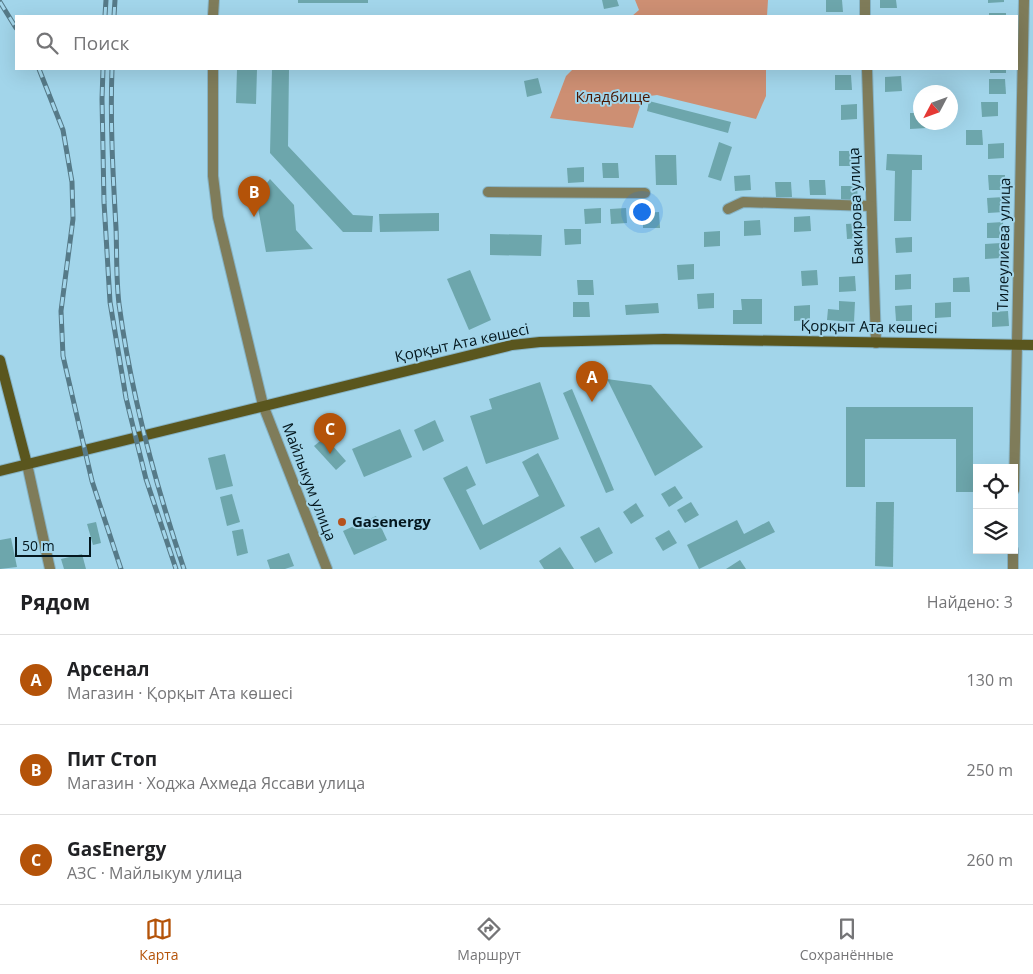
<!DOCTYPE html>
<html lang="ru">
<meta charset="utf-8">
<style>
body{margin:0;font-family:"Open Sans",sans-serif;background:#f2f2f2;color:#202124}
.controls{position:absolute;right:15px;bottom:15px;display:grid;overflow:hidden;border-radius:0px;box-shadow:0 5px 20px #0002}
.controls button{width:45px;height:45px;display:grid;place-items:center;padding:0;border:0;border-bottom:1px solid #e0e0e0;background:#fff;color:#202124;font:25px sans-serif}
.compass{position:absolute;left:913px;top:85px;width:45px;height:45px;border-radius:50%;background:#fff;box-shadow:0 5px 20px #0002;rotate:229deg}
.scale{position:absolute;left:15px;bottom:12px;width:76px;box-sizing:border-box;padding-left:5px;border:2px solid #04171e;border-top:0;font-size:14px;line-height:18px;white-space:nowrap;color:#04171e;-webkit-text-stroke:4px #a2d5ea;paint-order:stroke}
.you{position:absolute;left:641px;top:211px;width:18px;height:18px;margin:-12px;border:4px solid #fff;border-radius:50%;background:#1a73e8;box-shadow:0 0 0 8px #1a73e833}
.badge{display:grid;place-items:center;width:32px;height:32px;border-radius:50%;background:#b45309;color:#fff;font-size:16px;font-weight:700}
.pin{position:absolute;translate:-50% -41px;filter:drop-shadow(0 1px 2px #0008)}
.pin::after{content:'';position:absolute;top:26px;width:18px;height:15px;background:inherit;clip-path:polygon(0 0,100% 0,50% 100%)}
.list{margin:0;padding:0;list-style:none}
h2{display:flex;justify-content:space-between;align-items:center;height:65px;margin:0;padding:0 20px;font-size:21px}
h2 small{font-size:16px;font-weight:400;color:#757577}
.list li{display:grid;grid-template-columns:32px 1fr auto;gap:15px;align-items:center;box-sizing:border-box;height:90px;padding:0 20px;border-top:1px solid #e0e0e0}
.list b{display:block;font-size:19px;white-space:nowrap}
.list p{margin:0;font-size:16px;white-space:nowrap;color:#757577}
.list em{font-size:16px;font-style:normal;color:#757577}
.icon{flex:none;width:28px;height:28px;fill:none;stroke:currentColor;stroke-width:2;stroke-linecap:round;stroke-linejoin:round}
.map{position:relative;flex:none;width:1033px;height:569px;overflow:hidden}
.search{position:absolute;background:#fff;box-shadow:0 5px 20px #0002;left:15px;right:15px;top:15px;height:55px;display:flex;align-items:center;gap:12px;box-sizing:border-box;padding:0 18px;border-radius:0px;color:#757577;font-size:19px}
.sheet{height:335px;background:#fff}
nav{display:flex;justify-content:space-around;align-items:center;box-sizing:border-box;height:70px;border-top:1px solid #e0e0e0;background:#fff;font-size:14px;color:#757577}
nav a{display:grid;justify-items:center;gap:2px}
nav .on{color:#b45309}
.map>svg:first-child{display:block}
.green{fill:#cd8f73}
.building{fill:#6da6ac}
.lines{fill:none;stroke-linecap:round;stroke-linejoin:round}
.minor-casing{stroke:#86b3c5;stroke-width:12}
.tertiary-casing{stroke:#86b3c5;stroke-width:12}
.secondary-casing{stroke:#86b3c5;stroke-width:12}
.minor{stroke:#7f7c5a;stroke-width:10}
.tertiary{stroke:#7f7c5a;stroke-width:10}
.secondary{stroke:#5a561e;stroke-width:10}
.rail-casing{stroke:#567a88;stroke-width:5}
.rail{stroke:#a2d5ea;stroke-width:3;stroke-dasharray:9;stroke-linecap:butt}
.poi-dot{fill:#b6521d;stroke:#a2d5ea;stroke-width:2}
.labels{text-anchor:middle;stroke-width:4;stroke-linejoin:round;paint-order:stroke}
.park-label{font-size:15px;fill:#491700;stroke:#a2d5ea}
.street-label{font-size:15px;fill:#04171e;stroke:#a2d5ea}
.poi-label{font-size:15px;font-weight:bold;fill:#04171e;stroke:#a2d5ea;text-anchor:start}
</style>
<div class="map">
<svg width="1033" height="569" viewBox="0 0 1033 569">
<rect width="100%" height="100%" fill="#a2d5ea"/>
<g class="green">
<polygon points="635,0 768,0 767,16 632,16 639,10"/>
<polygon points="573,69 766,69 766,96 756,119 657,95 643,97 633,128 550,118 566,76"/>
</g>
<g class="building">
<rect x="298" y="0" width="70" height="3"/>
<polygon points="602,0 617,0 619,6 604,9"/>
<polygon points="826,0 842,0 843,12 826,12"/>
<polygon points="880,0 896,0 897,8 880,8"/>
<polygon points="988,0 1004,0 1004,2 988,3"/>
<rect x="989" y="13" width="17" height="3"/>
<polygon points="237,69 257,69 256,104 236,103"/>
<polygon points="272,69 289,69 288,146 353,215 373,216 372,232 343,232 270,153"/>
<rect x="990" y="69" width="16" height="4"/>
<polygon points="835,75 851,75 852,90 835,90"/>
<polygon points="901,76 902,91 885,92 885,77"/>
<polygon points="538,78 542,93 527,97 524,81"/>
<polygon points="989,79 1005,79 1006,94 989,94"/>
<polygon points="649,101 731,122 728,133 647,111"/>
<polygon points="981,102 998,102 998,116 982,117"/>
<polygon points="857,104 857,119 841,120 841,105"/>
<polygon points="910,113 920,113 920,122 926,122 927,128 910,129"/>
<polygon points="966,130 982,130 983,145 966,145"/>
<polygon points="719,142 732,147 721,181 708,177"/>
<polygon points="1004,143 1004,158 988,159 988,144"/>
<polygon points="839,151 855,151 856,166 839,166"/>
<polygon points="887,154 922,155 922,170 912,170 911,221 894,221 895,171 886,170"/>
<polygon points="655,155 676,155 677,185 656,185"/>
<polygon points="602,163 618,163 619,178 603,178"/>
<polygon points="584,167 584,182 568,183 567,168"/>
<polygon points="750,175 751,190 735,191 734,176"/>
<polygon points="988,175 1005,175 1005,190 989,190"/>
<polygon points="270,179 294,205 296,230 313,249 266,252 256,197"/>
<polygon points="809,180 825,180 826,195 810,195"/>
<polygon points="775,182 791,182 792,197 776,197"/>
<polygon points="841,186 857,186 858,201 841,201"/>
<polygon points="1004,197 1004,212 988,213 987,198"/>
<polygon points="601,208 601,223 585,224 584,209"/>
<polygon points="626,208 627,223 611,224 610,209"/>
<polygon points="659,212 660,228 643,228 643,213"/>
<polygon points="439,213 439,231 380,232 379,214"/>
<polygon points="810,216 811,231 794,232 794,217"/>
<polygon points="760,220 761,235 744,236 744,221"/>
<polygon points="1003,222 1004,238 987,238 987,223"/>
<polygon points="862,223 863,238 847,239 846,224"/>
<polygon points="564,229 581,229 581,244 565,245"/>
<polygon points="720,231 720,246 704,247 704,232"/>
<polygon points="490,234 542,235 541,256 490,255"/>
<polygon points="912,237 912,252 896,253 895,238"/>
<polygon points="1001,243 1001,258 985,259 985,244"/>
<polygon points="694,264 694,279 678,280 677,265"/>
<polygon points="470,270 491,320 469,330 447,279"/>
<polygon points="817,270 818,285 802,286 801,271"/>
<polygon points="911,274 911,289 895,290 895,275"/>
<polygon points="855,276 856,291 839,292 839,277"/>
<polygon points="969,277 970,292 953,292 953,278"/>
<polygon points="577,280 593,280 594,295 578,295"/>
<polygon points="714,293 714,308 698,309 697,294"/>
<polygon points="741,299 762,299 762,324 733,324 733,310 742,310"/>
<polygon points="839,301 855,302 854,322 827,320 828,309 839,310"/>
<polygon points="573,302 589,302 590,317 573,317"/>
<polygon points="951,302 951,317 935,318 935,303"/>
<polygon points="658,303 659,313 626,315 625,305"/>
<polygon points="810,305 810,320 794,321 794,306"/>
<polygon points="912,305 912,321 896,321 895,306"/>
<polygon points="1008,311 1009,326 992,327 992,312"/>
<polygon points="607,379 651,385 703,447 655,476"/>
<polygon points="540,382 559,439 486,464 470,416 492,409 489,399"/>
<polygon points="572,389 614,490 606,493 563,393"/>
<polygon points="846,407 973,407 973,492 956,492 956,439 865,439 865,487 846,487"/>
<polygon points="435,420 444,441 423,451 414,430"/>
<polygon points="400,429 412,457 364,477 352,449"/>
<polygon points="325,437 346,461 336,470 314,446"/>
<polygon points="538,453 565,506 480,550 443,478 467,466 476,485 466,490 483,525 539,496 522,462"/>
<polygon points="225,454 233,486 216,490 208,458"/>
<polygon points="675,486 683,498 669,507 661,494"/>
<polygon points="232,494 240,522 227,526 220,497"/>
<polygon points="691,502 699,515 685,523 677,510"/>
<polygon points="876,502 894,502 893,567 875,566"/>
<polygon points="636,503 644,516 631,524 623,512"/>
<polygon points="376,516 387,540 354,555 343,531"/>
<polygon points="737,520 744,534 769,521 775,532 699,569 687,545"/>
<polygon points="96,522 101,543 93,545 87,524"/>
<polygon points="599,527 613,553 595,563 580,537"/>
<polygon points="243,529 248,553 237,556 232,531"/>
<polygon points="669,530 677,543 663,551 655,538"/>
<polygon points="11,538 17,567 0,569 0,540"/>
<polygon points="560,547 574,569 544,569 539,561"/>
<polygon points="289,553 294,566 285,569 270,569 267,560"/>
<polygon points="82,554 86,569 64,569 61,559"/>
<polygon points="740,560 746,569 726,569"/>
</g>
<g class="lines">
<defs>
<g id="minor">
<polyline points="865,0 865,16"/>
<polyline points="867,69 876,343"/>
<polyline points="488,192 645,193"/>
<polyline points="728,209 743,202 871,206"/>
<polyline points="27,464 50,569"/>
<polyline points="1014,490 1024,0"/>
<polyline points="1013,569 1013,550"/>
</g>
<g id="tertiary">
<polyline points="213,16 214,0"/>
<polyline points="213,69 213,176 218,217 263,405 327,569"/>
</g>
<g id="secondary">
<polyline points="0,360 27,464"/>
<polyline points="0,471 512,345 540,342 664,339 1033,345"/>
</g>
</defs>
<use href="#minor" class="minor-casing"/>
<use href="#tertiary" class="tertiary-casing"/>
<use href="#secondary" class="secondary-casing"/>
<use href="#minor" class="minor"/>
<use href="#tertiary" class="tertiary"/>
<use href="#secondary" class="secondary"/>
<defs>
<g id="rail">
<polyline points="0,2 16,28"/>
<polyline points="105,16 106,0"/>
<polyline points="114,16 115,0"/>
<polyline points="39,69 63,130 72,182 73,219 61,311 63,356 92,481 121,569"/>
<polyline points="103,69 102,99 104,202 110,302 126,398 146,479 176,569"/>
<path d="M 112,69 C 110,122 113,175 116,228 C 117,253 116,279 119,304 C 131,394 155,483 184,569"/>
</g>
</defs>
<use href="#rail" class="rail-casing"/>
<use href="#rail" class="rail"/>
</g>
<circle class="poi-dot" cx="342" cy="522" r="5"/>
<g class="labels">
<g class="park-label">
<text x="613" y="102">Кладбище</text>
</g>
<g class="street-label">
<text transform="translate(856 206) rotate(-92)" y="5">Бакирова улица</text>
<text transform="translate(1004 244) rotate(-89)" y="5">Тилеулиева улица</text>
<text transform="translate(869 327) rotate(1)" y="5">Қорқыт Ата көшесі</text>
<text transform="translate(462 343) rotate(-12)" y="5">Қорқыт Ата көшесі</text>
<text transform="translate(309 482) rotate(69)" y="5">Майлыкум улица</text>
</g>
<g class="poi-label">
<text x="352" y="527">Gasenergy</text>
</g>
</g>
</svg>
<div class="controls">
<button><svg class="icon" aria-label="locate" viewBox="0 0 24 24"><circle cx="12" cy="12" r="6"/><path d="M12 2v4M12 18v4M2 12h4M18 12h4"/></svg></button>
<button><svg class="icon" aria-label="layers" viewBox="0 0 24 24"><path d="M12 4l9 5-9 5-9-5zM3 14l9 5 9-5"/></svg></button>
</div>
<svg class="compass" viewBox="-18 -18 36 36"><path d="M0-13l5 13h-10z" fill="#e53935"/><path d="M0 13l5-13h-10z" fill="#757577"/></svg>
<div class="scale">50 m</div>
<div class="you"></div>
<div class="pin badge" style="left:592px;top:402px">A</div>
<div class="pin badge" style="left:254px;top:217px">B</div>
<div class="pin badge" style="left:330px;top:454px">C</div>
<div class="search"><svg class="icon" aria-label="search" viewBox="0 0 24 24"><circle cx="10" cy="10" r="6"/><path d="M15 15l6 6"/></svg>Поиск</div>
</div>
<section class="sheet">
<h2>Рядом<small>Найдено: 3</small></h2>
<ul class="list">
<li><span class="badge">A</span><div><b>Арсенал</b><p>Магазин · Қорқыт Ата көшесі</p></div><em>130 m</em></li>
<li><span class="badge">B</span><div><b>Пит Стоп</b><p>Магазин · Ходжа Ахмеда Яссави улица</p></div><em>250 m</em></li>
<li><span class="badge">C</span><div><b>GasEnergy</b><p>АЗС · Майлыкум улица</p></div><em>260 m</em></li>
</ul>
</section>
<nav>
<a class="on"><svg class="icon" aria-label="map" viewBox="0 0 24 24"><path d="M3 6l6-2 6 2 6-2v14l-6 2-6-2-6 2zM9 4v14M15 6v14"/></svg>Карта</a>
<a><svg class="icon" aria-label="directions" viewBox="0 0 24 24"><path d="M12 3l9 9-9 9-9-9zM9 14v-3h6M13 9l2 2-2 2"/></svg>Маршрут</a>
<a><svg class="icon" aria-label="saved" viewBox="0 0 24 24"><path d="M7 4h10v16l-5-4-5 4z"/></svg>Сохранённые</a>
</nav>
